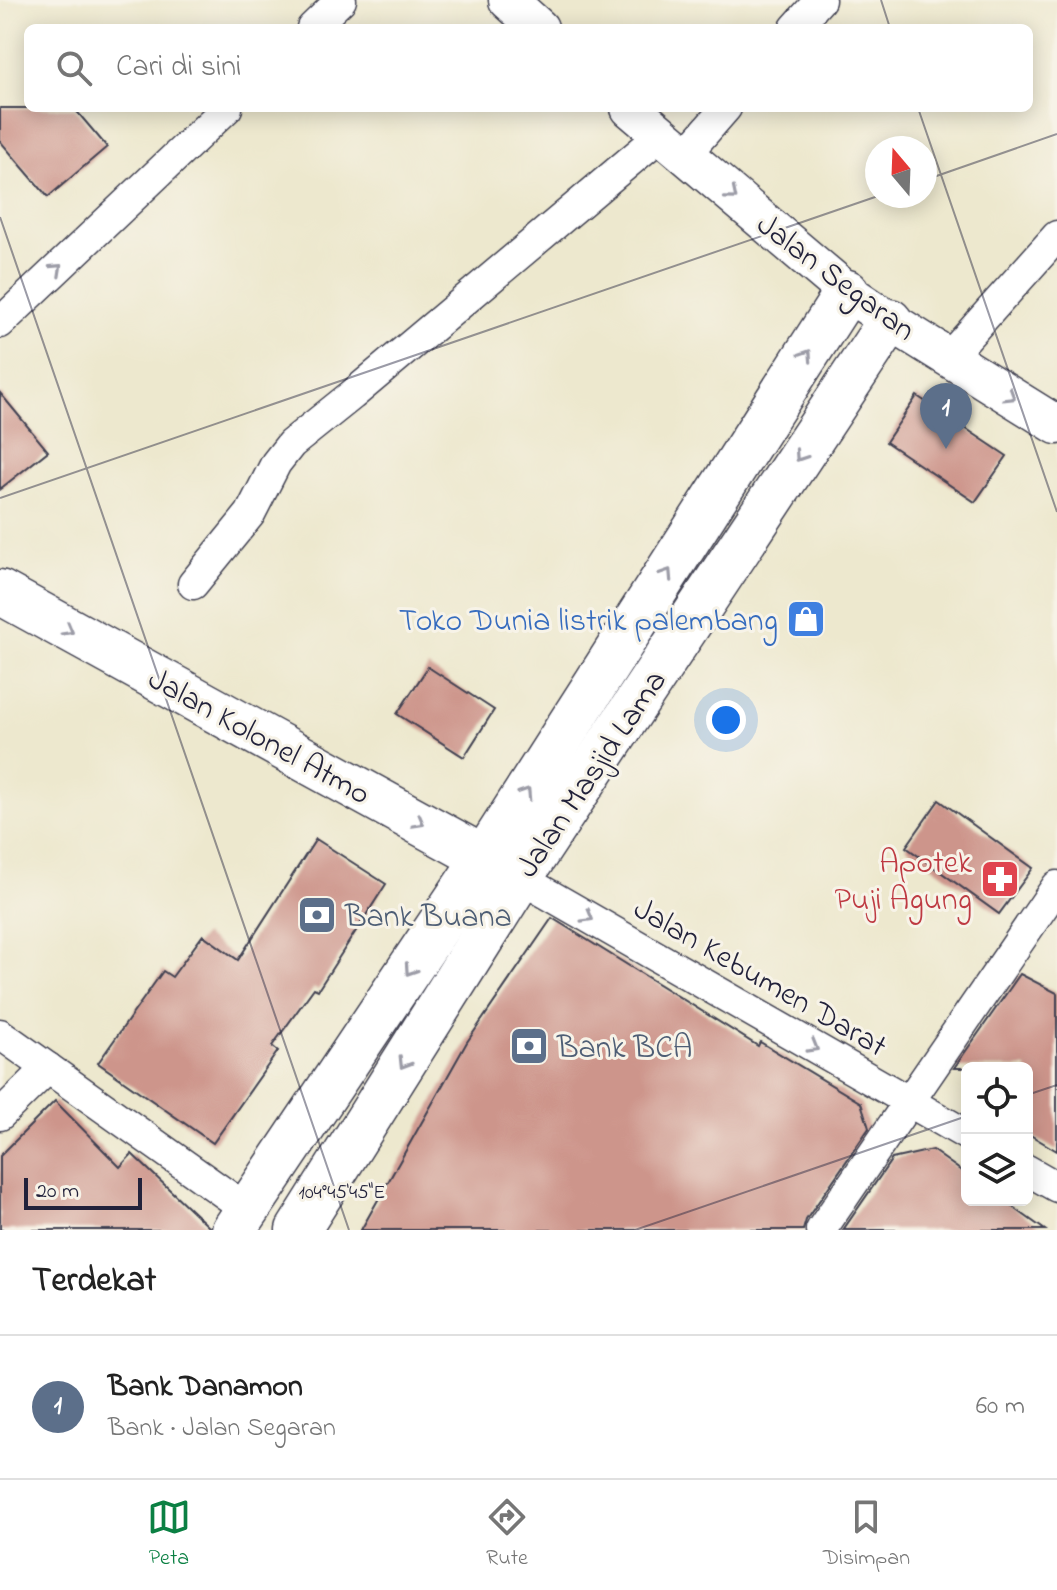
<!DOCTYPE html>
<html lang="id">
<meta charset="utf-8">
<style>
body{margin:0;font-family:"Indie Flower",sans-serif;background:#f6f6f6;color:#222}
.controls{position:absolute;right:24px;bottom:24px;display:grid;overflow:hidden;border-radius:12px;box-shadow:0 4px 20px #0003}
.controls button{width:72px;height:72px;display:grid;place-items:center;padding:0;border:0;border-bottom:2px solid #e0e0e0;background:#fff;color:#222;font:40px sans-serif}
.compass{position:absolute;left:865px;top:136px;width:72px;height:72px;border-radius:50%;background:#fff;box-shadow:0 4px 20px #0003;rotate:341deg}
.scale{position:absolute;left:24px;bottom:20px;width:118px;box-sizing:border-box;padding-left:8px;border:4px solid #22223b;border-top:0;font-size:22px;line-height:28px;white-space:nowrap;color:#22223b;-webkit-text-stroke:6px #f7f3e8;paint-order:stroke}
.you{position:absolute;left:726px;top:720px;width:28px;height:28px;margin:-20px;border:6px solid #fff;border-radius:50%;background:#1a73e8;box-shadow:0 0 0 12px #1a73e833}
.badge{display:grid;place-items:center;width:52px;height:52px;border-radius:50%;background:#0b8043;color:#fff;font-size:26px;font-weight:700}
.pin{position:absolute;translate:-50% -66px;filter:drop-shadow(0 2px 4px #0008)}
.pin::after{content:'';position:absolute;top:42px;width:28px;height:24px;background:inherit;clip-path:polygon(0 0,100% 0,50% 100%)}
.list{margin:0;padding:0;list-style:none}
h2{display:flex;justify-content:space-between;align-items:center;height:104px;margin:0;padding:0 32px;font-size:34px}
h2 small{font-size:26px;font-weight:400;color:#767676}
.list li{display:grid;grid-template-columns:52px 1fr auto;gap:24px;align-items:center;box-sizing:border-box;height:144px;padding:0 32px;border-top:2px solid #e0e0e0}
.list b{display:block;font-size:30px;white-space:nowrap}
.list p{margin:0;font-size:26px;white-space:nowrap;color:#767676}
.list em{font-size:26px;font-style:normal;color:#767676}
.icon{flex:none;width:44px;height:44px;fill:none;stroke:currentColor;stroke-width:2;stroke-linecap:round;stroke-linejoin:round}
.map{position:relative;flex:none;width:1057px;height:1230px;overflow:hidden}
.search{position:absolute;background:#fff;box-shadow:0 4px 20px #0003;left:24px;right:24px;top:24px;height:88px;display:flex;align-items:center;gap:20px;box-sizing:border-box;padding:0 28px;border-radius:12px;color:#767676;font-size:30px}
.sheet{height:248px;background:#fff}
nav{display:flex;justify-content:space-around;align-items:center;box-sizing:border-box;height:112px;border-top:2px solid #e0e0e0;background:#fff;font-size:22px;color:#767676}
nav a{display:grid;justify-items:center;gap:4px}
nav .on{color:#0b8043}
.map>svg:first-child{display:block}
.building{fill:#cd958b}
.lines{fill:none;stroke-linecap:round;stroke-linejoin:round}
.minor-casing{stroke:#404051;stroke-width:33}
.tertiary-casing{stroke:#404051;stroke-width:41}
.secondary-casing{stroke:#404051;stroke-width:47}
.minor{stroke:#fff;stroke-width:30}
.tertiary{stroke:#fff;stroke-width:38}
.secondary{stroke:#fff;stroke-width:44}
.oneway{stroke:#9c9ca7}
.ticks{fill:none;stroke:#22223b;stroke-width:2;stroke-opacity:0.45}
.labels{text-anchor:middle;stroke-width:6;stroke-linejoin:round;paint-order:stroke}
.street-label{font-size:32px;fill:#22223b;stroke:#f7f3e8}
.shop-label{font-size:32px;fill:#366cbe;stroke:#f7f3e8;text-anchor:end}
.health-label{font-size:32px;fill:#be3a42;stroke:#f7f3e8;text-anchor:end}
.service-label{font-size:32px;fill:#4e5e75;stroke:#f7f3e8;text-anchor:start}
.ticks-label{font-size:20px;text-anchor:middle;fill:#22223b;stroke:#f7f3e8;stroke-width:6;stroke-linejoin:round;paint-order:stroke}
</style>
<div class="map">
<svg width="1057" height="1230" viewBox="0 0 1057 1230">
<rect width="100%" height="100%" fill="#f7f3e8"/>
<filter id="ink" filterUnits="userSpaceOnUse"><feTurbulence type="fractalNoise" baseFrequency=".0125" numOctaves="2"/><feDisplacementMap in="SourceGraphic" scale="16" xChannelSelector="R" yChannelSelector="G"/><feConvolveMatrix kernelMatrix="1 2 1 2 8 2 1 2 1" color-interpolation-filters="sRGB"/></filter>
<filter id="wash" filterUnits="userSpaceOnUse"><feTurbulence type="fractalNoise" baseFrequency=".006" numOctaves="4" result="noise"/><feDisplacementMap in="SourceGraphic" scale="32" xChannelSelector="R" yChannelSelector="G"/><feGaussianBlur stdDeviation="1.8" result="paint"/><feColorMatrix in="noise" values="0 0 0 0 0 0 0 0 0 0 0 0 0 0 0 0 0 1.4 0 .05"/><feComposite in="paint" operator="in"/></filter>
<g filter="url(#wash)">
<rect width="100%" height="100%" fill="#ede8ce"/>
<g id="blocks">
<g class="building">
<polygon points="0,108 74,108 107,147 48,197 0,141"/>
<polygon points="0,393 48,451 0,489"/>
<polygon points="917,396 1007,456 975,502 886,442"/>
<polygon points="428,667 494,710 464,757 397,714"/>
<polygon points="939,800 1033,868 999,914 906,847"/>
<polygon points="316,839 386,884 318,990 314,988 272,1046 278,1051 213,1143 98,1063 163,971 172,977 203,935 238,960"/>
<polygon points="552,918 758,1046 760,1042 861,1103 869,1128 806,1220 803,1230 361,1230 467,1042"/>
<polygon points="1020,974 1057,993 1057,1151 1027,1133 1027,1068 954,1068"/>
<polygon points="55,1101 120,1167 132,1154 209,1227 209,1230 0,1230 0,1156"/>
<polygon points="932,1150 967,1175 967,1200 1003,1200 1045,1230 843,1230 892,1159"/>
</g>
</g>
</g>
<g filter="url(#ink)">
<use href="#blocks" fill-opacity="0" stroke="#404051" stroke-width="2"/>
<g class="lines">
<defs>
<g id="minor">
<polyline points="312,28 341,0"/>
<polyline points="795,28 820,0"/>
<polyline points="685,155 726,108"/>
<polyline points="0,323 227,108"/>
<polyline points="948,358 1057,236"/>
<polyline points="193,584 250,514 276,463 291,444 352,395 661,135"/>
<polyline points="520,878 967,1135"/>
<polyline points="0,1034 248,1210"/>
<polyline points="0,1115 48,1068"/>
<polyline points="1027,1170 1057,1187"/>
<polyline points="821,1230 1057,886"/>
</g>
<g id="tertiary">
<polyline points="508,0 539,28"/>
<polyline points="630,108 847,292 890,321 1057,425"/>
</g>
<g id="secondary">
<polyline points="0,592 511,873"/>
<polyline points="234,1230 484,858 847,292"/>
<polyline points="298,1230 520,878 890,321"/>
</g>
</defs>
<use href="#minor" class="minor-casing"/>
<use href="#tertiary" class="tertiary-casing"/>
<use href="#secondary" class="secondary-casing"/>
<use href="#minor" class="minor"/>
<use href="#tertiary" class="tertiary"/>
<use href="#secondary" class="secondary"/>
</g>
<defs><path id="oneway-chevron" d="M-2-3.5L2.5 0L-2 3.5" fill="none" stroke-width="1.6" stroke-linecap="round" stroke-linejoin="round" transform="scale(2)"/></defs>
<g class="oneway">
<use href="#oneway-chevron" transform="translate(732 195) rotate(40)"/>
<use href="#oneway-chevron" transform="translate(57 269) rotate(-43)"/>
<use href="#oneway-chevron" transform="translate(807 355) rotate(-57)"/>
<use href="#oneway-chevron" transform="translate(1010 396) rotate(32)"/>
<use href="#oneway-chevron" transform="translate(800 456) rotate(124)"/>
<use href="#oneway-chevron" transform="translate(667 574) rotate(-57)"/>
<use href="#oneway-chevron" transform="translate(68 630) rotate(29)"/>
<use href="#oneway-chevron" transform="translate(526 793) rotate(-57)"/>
<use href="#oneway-chevron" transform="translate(419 822) rotate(29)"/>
<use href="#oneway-chevron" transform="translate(588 917) rotate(30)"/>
<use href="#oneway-chevron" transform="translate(410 970) rotate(124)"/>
<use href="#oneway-chevron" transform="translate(813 1047) rotate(30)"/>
<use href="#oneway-chevron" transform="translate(404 1063) rotate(122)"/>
</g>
</g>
<path class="ticks" d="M 881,0 L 890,28M 918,108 L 1057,512M 925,180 L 1057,134M 0,217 L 349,1230M 0,498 L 878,196M 1027,1095 L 1057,1085M 635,1230 L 967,1116"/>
<defs>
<symbol id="shop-square" viewBox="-11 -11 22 22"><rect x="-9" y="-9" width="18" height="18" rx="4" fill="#3f7fe0" stroke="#f7f3e8"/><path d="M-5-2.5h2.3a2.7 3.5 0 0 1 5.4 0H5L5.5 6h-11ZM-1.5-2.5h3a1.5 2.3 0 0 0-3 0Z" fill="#fff"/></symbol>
<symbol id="pharmacy-square" viewBox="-11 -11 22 22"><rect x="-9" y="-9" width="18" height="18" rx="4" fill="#e0444e" stroke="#f7f3e8"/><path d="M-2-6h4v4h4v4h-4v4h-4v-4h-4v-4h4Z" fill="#fff"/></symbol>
<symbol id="bank-square" viewBox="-11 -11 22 22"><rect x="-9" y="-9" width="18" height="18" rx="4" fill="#5c6f8a" stroke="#f7f3e8"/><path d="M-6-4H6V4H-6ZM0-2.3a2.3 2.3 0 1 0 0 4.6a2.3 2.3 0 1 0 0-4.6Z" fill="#fff"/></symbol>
</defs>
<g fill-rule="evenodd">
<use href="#shop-square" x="784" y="597" width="44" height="44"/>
<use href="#pharmacy-square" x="978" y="857" width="44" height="44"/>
<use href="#bank-square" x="295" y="893" width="44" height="44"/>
<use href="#bank-square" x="507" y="1024" width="44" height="44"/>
</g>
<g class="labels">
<g class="street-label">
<text transform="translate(837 276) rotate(37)" y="11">Jalan Segaran</text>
<text transform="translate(260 735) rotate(29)" y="11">Jalan Kolonel Atmo</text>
<text transform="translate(590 773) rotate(-56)" y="11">Jalan Masjid Lama</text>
<text transform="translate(761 976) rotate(30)" y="11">Jalan Kebumen Darat</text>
</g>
<g class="shop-label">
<text x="778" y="630">Toko Dunia listrik palembang</text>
</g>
<g class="health-label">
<text x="972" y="872">Apotek<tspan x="972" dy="37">Puji Agung</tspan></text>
</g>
<g class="service-label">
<text x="345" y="926">Bank Buana</text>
<text x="557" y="1057">Bank BCA</text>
</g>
</g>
<g class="ticks-label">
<text x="342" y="1198">104°45'45"E</text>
</g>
</svg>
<div class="controls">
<button><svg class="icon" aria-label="locate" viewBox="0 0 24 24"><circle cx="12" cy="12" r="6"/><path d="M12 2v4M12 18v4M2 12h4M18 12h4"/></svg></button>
<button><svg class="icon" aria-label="layers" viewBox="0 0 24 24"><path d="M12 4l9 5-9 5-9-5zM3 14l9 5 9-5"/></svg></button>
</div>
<svg class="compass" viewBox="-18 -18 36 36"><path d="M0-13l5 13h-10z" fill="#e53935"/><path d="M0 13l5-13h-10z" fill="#767676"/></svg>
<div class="scale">20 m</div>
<div class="you"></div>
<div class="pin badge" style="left:946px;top:449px;background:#5c6f8a">1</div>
<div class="search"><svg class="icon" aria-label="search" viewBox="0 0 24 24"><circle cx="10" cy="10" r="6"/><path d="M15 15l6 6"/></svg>Cari di sini</div>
</div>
<section class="sheet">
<h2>Terdekat<small></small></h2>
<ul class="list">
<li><span class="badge" style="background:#5c6f8a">1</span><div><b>Bank Danamon</b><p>Bank · Jalan Segaran</p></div><em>60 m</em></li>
</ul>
</section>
<nav>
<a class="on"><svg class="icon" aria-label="map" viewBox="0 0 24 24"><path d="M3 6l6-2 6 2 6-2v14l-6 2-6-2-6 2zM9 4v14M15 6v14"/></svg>Peta</a>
<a><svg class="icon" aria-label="directions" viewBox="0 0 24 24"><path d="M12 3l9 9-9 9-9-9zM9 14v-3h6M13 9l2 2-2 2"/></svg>Rute</a>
<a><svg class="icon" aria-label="saved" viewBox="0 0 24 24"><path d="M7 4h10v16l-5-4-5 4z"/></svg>Disimpan</a>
</nav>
